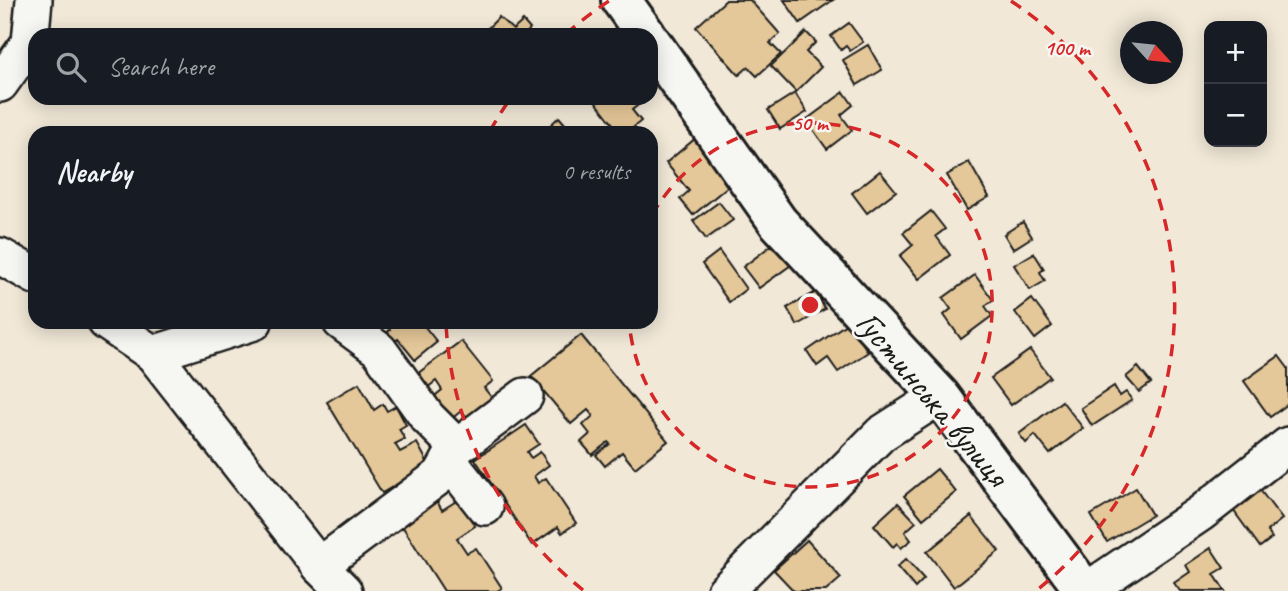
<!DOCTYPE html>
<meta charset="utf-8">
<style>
body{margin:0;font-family:Caveat,sans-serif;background:#242831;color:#f1f3f6}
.controls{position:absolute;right:21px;top:21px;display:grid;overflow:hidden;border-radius:14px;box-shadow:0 4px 18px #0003}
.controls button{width:63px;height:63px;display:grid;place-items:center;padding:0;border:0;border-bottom:2px solid #363941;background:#171b24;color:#f1f3f6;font:35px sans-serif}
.compass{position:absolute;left:1120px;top:21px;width:63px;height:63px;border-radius:50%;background:#171b24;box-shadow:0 4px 18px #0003;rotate:117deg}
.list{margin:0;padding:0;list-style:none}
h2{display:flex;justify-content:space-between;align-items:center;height:91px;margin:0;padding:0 28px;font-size:30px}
h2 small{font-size:23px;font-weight:400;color:#9ea1a6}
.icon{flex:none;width:38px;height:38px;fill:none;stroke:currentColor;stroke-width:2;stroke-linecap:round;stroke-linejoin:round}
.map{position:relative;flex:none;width:1288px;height:591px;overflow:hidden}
.search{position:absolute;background:#171b24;box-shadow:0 4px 18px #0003;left:28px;top:28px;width:630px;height:77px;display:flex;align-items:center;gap:18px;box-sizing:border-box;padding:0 24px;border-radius:21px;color:#9ea1a6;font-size:26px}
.panel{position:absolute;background:#171b24;box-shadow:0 4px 18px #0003;left:28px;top:126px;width:630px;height:203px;border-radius:21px}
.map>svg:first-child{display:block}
.building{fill:#e5c899;stroke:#1c1c1c;stroke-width:2}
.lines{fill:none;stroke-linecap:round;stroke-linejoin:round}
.minor-casing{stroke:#1c1c1c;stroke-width:40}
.major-casing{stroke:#1c1c1c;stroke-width:44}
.minor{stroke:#f6f6f2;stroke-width:35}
.major{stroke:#f6f6f2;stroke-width:38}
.ring{fill:none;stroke:#d62828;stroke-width:3.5;stroke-dasharray:12 9}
.labels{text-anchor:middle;stroke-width:5;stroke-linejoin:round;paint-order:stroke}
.street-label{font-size:35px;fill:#1c1c1c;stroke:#f6f6f2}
.centre{fill:#d62828;stroke:#f6f6f2;stroke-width:3.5}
.ring-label{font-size:21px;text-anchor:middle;font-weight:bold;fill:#d62828;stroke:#f6f6f2;stroke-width:5;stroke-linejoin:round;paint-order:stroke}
</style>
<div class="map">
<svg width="1288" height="591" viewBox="0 0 1288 591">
<rect width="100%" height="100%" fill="#f1e8d7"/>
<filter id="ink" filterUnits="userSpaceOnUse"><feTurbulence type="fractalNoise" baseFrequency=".0143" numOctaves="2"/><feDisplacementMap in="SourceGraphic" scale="14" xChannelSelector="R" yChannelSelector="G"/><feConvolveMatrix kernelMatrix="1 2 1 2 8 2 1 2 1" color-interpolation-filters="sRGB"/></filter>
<g filter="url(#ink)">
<g class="building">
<polygon points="726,0 750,0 780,34 770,43 781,54 757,76 748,67 739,75 696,27"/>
<polygon points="784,0 833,0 800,23"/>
<polygon points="499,17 513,30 523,21 530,29 525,35 485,35 483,33"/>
<polygon points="849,23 863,42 850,51 846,46 841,50 831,36"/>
<polygon points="806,32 816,42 806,52 821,67 796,92 771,66"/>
<polygon points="868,45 882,70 857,85 843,60"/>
<polygon points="844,92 853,105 841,115 852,130 827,149 806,120"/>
<polygon points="795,93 807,112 780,129 768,110"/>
<polygon points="601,98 647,98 632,110 641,121 627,133 620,133 596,102"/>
<polygon points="559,117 573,133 549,133 546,129"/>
<polygon points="696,138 733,182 693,215 680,199 689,191 666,163"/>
<polygon points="969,162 989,197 967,210 947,175"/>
<polygon points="880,171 896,191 867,213 852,193"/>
<polygon points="719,202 733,220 706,239 693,221"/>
<polygon points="931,211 945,229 936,236 950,255 919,279 900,256 913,245 903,233"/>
<polygon points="1023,222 1032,237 1013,249 1004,234"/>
<polygon points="781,238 798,260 759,288 743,267"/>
<polygon points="719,251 746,289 729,302 702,264"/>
<polygon points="1034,253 1044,269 1040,272 1045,281 1030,290 1014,265"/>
<polygon points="975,275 993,300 985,306 992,316 961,339 944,315 951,309 943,298"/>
<polygon points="816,292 825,309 797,325 787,308"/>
<polygon points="1032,299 1052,326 1035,339 1015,312"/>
<polygon points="384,322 421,322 437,342 415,360 398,339 392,344 384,335 390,330"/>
<polygon points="849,322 868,352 838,372 828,358 817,366 807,351"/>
<polygon points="581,335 668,441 635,468 622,452 605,466 596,455 610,444 608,442 592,455 581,442 590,434 583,425 593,416 588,410 571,424 531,376"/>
<polygon points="461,341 493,381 484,388 497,404 485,414 480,406 467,417 461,411 443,426 425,404 442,390 436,381 427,388 417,374"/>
<polygon points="1030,350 1050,377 1011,405 991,378"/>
<polygon points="1279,356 1288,368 1288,404 1270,417 1244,381"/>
<polygon points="1138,367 1151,383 1139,392 1126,377"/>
<polygon points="359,383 374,410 383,404 387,411 396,406 406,425 399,429 405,439 395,444 400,452 417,443 429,465 382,493 327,402"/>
<polygon points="1114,386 1120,396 1126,392 1132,400 1092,426 1081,408"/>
<polygon points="1062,401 1083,428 1050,454 1035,435 1026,443 1019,434"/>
<polygon points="526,425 539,444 527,452 531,458 540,452 549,465 534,476 538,483 546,478 576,523 562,533 558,527 532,545 475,459"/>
<polygon points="937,469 956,492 923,519 904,496"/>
<polygon points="1136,488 1152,515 1107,542 1091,515"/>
<polygon points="1260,490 1282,519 1267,531 1272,538 1260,547 1233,510"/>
<polygon points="435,498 442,510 458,500 475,526 457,538 467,553 476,548 502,588 497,591 444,591 399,521"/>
<polygon points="898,503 916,522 905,532 911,540 901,548 897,543 893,547 874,525"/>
<polygon points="971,516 999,551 954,587 927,552"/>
<polygon points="807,540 841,578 826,591 794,591 774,570"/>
<polygon points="1211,548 1224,568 1214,574 1225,591 1180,591 1174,583 1190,572 1186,565"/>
<polygon points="906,559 924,579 915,588 897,567"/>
</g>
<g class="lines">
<defs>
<g id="minor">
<polyline points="0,84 30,42 34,0"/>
<polyline points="0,256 35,276"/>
<polyline points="106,322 153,354 319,566 344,591"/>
<polyline points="341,322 379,350 427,417 457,447"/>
<polyline points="153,354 254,322"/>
<polyline points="449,461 485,507"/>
<polyline points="319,566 441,475 457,447 525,396"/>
<polyline points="725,591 881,434 940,396"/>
<polyline points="1086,591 1201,513 1288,445"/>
</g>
<g id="major">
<polyline points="621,0 646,35"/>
<polyline points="651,42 778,222 940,396 1085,591"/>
</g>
</defs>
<use href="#minor" class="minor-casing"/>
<use href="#major" class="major-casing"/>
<use href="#minor" class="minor"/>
<use href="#major" class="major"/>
</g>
</g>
<g class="ring">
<path d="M652 215A182 182 0 1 1 629 322"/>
<path d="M583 590A364 364 0 0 1 446 324M490 131A364 364 0 0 1 510 99M566 34A364 364 0 0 1 609 1M1011 1A364 364 0 0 1 1037 590"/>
</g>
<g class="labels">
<g class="street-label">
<text transform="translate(933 398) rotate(50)" y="12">Густинська вулиця</text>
</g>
</g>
<circle cx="810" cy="305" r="10" class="centre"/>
<g class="ring-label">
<text x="1067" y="55">100 m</text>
<text x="810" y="130">50 m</text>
</g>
</svg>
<div class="controls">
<button>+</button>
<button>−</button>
</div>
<svg class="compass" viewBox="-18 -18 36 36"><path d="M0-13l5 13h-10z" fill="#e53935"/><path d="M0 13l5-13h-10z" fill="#9ea1a6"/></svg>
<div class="search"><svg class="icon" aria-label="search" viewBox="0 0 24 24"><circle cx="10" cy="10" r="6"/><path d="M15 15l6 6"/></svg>Search here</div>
<section class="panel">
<h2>Nearby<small>0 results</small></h2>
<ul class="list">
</ul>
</section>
</div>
